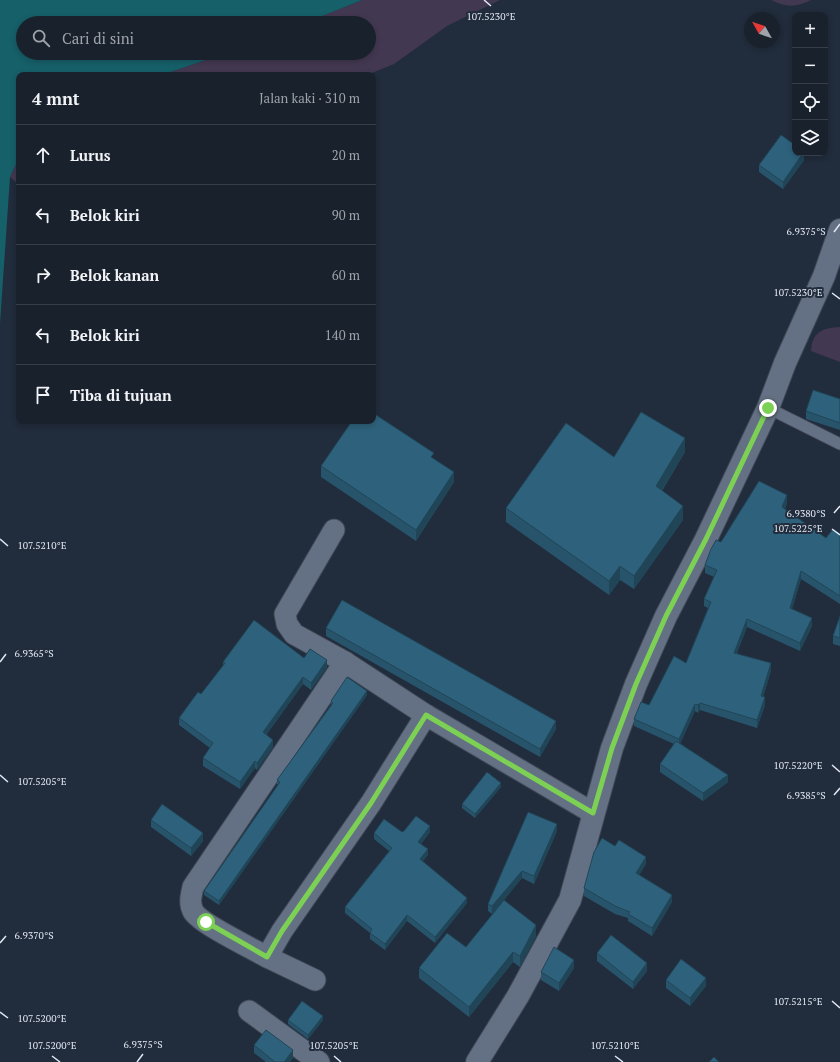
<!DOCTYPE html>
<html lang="id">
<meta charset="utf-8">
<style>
body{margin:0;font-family:"PT Serif",serif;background:#222935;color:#f1f3f6}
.controls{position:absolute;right:12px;top:12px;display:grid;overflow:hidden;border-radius:8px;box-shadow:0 2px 6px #0003}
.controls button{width:36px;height:36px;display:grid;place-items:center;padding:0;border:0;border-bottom:1px solid #373e49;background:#19212d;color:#f1f3f6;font:20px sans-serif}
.compass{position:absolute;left:744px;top:12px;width:36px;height:36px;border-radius:50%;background:#19212d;box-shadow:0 2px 6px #0003;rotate:310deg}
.stop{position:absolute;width:12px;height:12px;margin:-9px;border:3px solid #7cd155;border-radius:50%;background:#fff}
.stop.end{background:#7cd155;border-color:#fff;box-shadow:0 1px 4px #0008}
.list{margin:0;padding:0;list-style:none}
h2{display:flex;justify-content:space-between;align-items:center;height:52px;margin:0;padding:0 16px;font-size:17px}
h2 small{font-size:13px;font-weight:400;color:#9fa3aa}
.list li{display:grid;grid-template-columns:26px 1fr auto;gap:12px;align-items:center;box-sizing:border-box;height:60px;padding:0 16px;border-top:1px solid #373e49}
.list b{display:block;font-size:15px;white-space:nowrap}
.list em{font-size:13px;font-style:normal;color:#9fa3aa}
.icon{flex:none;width:22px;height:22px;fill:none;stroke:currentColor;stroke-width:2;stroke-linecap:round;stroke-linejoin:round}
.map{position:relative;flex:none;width:840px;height:1062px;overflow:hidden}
.search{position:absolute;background:#19212d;box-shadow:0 2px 6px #0003;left:16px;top:16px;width:360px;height:44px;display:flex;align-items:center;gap:10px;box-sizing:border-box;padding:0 14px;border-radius:22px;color:#9fa3aa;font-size:15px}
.panel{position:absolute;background:#19212d;box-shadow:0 2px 6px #0003;left:16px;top:72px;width:360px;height:352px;border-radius:8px}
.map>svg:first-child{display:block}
.green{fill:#433851}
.water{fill:#16606a}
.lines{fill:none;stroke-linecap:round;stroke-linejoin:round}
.service-casing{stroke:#3e4755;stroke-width:13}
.minor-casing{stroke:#3e4755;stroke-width:23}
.tertiary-casing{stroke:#3e4755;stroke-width:24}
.service{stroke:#647184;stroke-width:11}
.minor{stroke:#647184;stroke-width:21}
.tertiary{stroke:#647184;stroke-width:22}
.wall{fill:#28546b}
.shaded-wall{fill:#204557}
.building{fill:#2e627c;stroke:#204557}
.route{stroke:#7cd155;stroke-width:5}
.ticks{fill:none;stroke:#e1e8f3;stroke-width:1.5}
.ticks-label{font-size:10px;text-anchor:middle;fill:#e1e8f3;stroke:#212c3c;stroke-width:4;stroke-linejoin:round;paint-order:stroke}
</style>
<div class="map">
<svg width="840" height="1062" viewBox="0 0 840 1062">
<rect width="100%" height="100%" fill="#212c3c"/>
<g class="green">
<polygon points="362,0 500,0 447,26 394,64 367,75 162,75 226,53 369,53 369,23 305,23"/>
<path d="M 771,0 L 811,0 C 796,7 787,8 771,0 Z"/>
<polygon points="19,158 19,185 10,177"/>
<path d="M 840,327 L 840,362 L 811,351 C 812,332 822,328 840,327 Z"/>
</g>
<polygon class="water" points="0,0 362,0 305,23 23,23 23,53 226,53 162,75 19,75 19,158 10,177 0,324"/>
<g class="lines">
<defs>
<polyline id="service" points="768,408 840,444"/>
<g id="minor">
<polyline points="334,530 285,614 287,624 294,634 345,662 426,715 593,813"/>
<path d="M 345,662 L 193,887 C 191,896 189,903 193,911 C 199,923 253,949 267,957 L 282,931 L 371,803 L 426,715"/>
<polyline points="267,957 315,980"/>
<polyline points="249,1011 319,1062"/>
</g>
<polyline id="tertiary" points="477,1062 518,996 570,900 612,748 636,684 666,616 706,539 768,408 785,363 824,276 840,230"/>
</defs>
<use href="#service" class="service-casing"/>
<use href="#minor" class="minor-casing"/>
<use href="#tertiary" class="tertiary-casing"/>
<use href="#service" class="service"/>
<use href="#minor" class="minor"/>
<use href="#tertiary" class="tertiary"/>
</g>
<g class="wall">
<polygon points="804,153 804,160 783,189 759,172 759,165"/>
<polygon points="840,399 840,430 806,419 806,411"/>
<polygon points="685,452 662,491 683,520 634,589 620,580 609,595 506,522 506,508 614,457"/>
<polygon points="434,459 454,482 416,541 321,477 321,466"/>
<polygon points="787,503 785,509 826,538 840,534 840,604 801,579 792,609 812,626 800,651 747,627 737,653 771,671 763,697 765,705 757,728 700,710 698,713 695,711 680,743 728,782 703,801 660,772 660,764 674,744 634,726 634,719 649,705 686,663 708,608 704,606 704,599 714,577 705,573 705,565 721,542"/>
<polygon points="840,616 840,646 833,644 833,636"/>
<polygon points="326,628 556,729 540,757 326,636"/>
<polygon points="304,658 327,667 311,690 303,684 266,735 273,747 257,770 255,768 240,789 203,766 203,758 210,748 179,725 179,718 201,694 223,667 223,662"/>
<polygon points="367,695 219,905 204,895 204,891 278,785 277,784 277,780 331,705 331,701"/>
<polygon points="501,787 475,818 462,808 462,804"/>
<polygon points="151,820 203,841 191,856 151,827"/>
<polygon points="557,831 534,884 522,878 504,900 536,936 520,967 513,962 469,1017 419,978 419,968 466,947 502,902 492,914 488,911 488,904"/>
<polygon points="402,832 430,832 421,844 428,855 422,862 467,903 435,943 407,921 385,950 370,939 370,933 345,913 345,907 389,851 374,839 374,833"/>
<polygon points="615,846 646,864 639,875 672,902 652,936 628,921 628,918 615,914 584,896 584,888"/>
<polygon points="597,953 647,971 633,989 597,961"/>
<polygon points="574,968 559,991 541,980 541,972"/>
<polygon points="666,980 706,986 690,1006 666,988"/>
<polygon points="288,1020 323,1020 308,1039 288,1024"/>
<polygon points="254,1045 293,1058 290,1062 266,1062 254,1053"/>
</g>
<g class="shaded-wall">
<polygon points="803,153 804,153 804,160 783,189 783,182"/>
<polygon points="685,438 685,452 656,500 656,486"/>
<polygon points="454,472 454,482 416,541 416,530"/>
<polygon points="787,495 787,503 782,515 782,507"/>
<polygon points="683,506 683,520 634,589 634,576"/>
<polygon points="620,566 620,580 609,595 609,581"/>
<polygon points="801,571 801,579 790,616 790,608"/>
<polygon points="812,618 812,626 800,651 800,643"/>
<polygon points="747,619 747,627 734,660 734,653"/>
<polygon points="327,660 327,667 311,690 311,683"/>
<polygon points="771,663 771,671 761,704 761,696"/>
<polygon points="303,677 303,684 263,740 263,732"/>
<polygon points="367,691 367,695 219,905 219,901"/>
<polygon points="765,697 765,705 757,728 757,720"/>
<polygon points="700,703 700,710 698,713 698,705"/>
<polygon points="695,704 695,711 679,747 679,739"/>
<polygon points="556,721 556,729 540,757 540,749"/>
<polygon points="273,740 273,747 257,770 257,763"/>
<polygon points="255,761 255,768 240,789 240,782"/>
<polygon points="728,775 728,782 703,801 703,793"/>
<polygon points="501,783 501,787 475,818 475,814"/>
<polygon points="557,824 557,831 534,884 534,876"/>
<polygon points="430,826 430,832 418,847 418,842"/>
<polygon points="203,833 203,841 191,856 191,848"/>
<polygon points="428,849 428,855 420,865 420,859"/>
<polygon points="646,857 646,864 636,881 636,873"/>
<polygon points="522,871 522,878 492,914 492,906"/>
<polygon points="672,895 672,902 652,936 652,928"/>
<polygon points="467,898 467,903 435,943 435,937"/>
<polygon points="407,915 407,921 385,950 385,944"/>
<polygon points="536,925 536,936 520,967 520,956"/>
<polygon points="513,952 513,962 469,1017 469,1007"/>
<polygon points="574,960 574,968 559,991 559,983"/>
<polygon points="647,963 647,971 633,989 633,982"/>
<polygon points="706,978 706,986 690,1006 690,998"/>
<polygon points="323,1016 323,1020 308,1039 308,1035"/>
<polygon points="293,1050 293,1058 290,1062 284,1062"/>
</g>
<g class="building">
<polygon points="781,135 795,145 795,153 803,153 783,182 759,165"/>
<polygon points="813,390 840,399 840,423 806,411"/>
<polygon points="641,412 685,438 656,486 683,506 634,576 620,566 609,581 506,508 566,423 614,457"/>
<polygon points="373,413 434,453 431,457 454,472 416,530 321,466 352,421 373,421"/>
<polygon points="759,481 787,495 782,507 826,538 833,529 840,534 840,596 801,571 790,608 812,618 800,643 747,619 734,653 771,663 761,696 765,697 757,720 700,703 698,705 695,704 679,739 634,719 641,702 649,705 674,656 686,663 711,602 704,599 717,570 705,565 711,549 716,540 721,542"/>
<polygon points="342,600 556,721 540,749 326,628"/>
<polygon points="840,616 840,638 833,636"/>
<polygon points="254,620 304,658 310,649 327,660 311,683 303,677 263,732 273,740 257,763 255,761 240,782 203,758 213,743 179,718 198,692 201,694 225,663 223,662"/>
<polygon points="347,677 367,691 219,901 204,891 280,782 277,780 333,703 331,701"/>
<polygon points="676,741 728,775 703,793 660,764"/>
<polygon points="487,772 501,783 475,814 462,804"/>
<polygon points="162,804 203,833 191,848 151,820"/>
<polygon points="528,812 557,824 534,876 522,871 492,906 488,904"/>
<polygon points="416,816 430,826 418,842 428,849 420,859 467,898 435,937 407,915 385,944 370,933 372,929 345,907 392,848 374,833 384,819 402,832 404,831"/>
<polygon points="602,838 615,846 619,840 646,857 636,873 672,895 652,928 628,914 630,912 615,906 584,888 594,852"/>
<polygon points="504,900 536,925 520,956 513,952 469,1007 419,968 447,933 466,947"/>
<polygon points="611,935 647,963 633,982 597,953"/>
<polygon points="554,947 574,960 559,983 541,972"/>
<polygon points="681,959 706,978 690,998 666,980"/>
<polygon points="302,1001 323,1016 308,1035 288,1020"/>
<polygon points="266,1030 293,1050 284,1062 275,1062 254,1045"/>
<polygon points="714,1057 719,1062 709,1062"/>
</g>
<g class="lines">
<polyline class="route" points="206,922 267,957 282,931 371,803 426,715 593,813 612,748 636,684 666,616 706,539 768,408"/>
</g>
<path class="ticks" d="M 484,0 L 491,6M 834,232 L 840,224M 832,293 L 840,299M 834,513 L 840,506M 832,529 L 840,535M 0,539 L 8,546M 0,662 L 6,654M 832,765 L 840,772M 0,775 L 8,782M 834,795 L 840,788M 0,943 L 6,936M 832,1001 L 840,1008M 0,1012 L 8,1018M 52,1056 L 60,1062M 334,1056 L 341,1062M 615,1056 L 623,1062M 137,1062 L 143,1054"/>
<g class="ticks-label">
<text x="491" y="20">107.5230°E</text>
<text x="806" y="235">6.9375°S</text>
<text x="798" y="296">107.5230°E</text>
<text x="806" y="517">6.9380°S</text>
<text x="798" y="532">107.5225°E</text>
<text x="42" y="549">107.5210°E</text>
<text x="34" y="657">6.9365°S</text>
<text x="798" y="769">107.5220°E</text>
<text x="42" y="785">107.5205°E</text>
<text x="806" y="799">6.9385°S</text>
<text x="34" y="939">6.9370°S</text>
<text x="798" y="1005">107.5215°E</text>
<text x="42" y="1022">107.5200°E</text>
<text x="143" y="1048">6.9375°S</text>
<text x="52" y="1049">107.5200°E</text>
<text x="334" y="1049">107.5205°E</text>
<text x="615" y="1049">107.5210°E</text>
</g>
</svg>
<div class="controls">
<button>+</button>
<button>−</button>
<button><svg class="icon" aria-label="locate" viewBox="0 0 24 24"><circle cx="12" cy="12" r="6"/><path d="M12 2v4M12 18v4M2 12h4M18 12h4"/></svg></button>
<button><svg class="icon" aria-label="layers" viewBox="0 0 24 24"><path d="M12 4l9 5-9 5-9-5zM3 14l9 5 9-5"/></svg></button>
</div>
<svg class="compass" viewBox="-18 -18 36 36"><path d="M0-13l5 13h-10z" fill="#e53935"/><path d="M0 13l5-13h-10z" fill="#9fa3aa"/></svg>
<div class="stop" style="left:206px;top:922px"></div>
<div class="stop end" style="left:768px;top:408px"></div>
<div class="search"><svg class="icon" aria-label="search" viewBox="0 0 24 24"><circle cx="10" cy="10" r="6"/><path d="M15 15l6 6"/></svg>Cari di sini</div>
<section class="panel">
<h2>4 mnt<small>Jalan kaki · 310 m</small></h2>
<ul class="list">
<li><svg class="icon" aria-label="ahead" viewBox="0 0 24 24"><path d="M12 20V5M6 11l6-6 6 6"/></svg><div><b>Lurus</b></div><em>20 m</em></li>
<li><svg class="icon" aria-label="left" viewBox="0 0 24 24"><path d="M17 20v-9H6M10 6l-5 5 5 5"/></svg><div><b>Belok kiri</b></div><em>90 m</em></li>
<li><svg class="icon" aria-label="right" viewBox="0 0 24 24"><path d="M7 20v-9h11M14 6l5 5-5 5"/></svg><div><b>Belok kanan</b></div><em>60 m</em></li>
<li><svg class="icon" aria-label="left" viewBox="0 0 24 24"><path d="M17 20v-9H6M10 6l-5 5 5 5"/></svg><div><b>Belok kiri</b></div><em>140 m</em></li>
<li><svg class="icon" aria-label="arrive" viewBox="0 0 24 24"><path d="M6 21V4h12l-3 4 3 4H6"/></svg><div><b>Tiba di tujuan</b></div></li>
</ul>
</section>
</div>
